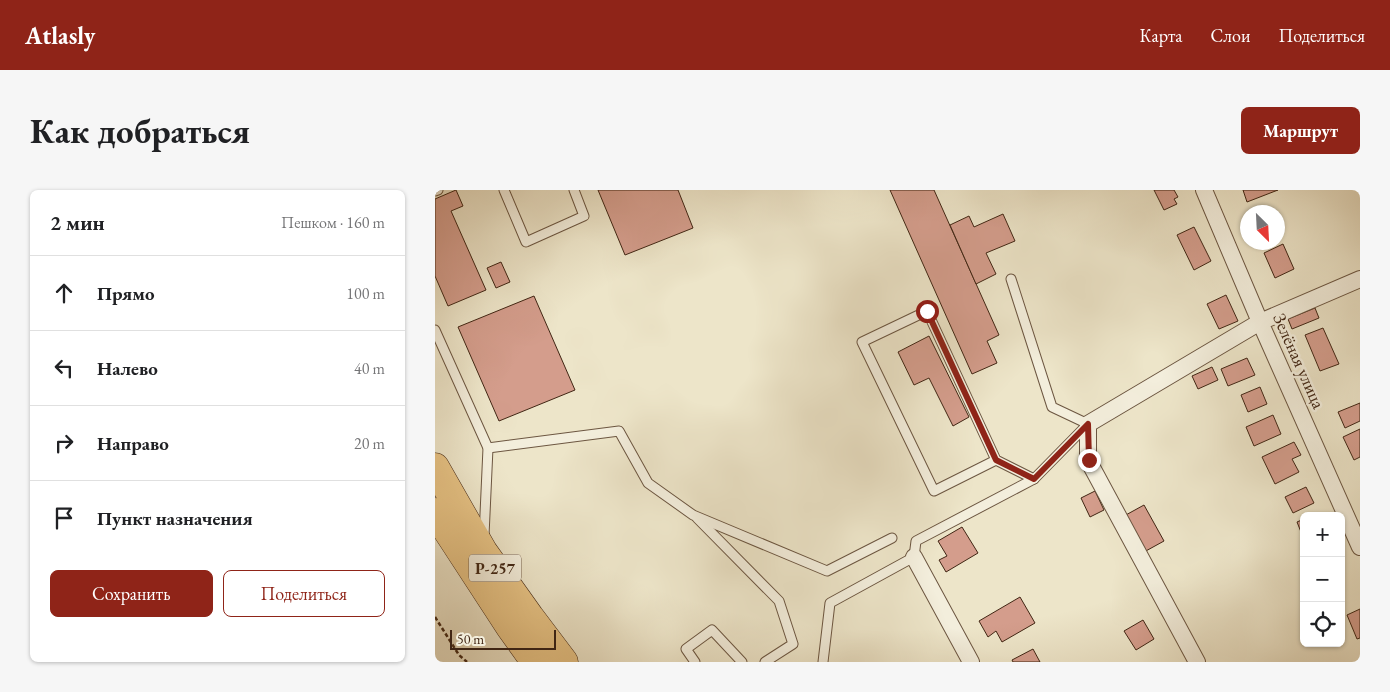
<!DOCTYPE html>
<html lang="ru">
<meta charset="utf-8">
<style>
body{margin:0;font-family:"EB Garamond",serif;background:#f6f6f6;color:#202124}
.controls{position:absolute;right:15px;bottom:15px;display:grid;overflow:hidden;border-radius:8px;box-shadow:0 1px 4px #0004}
.controls button{width:45px;height:45px;display:grid;place-items:center;padding:0;border:0;border-bottom:1px solid #e0e0e0;background:#fff;color:#202124;font:25px sans-serif}
.compass{position:absolute;left:805px;top:15px;width:45px;height:45px;border-radius:50%;background:#fff;box-shadow:0 1px 4px #0004;rotate:156deg}
.scale{position:absolute;left:15px;bottom:12px;width:106px;box-sizing:border-box;padding-left:5px;border:2px solid #412614;border-top:0;font-size:14px;line-height:18px;white-space:nowrap;color:#412614;-webkit-text-stroke:4px #f3eedc;paint-order:stroke}
.stop{position:absolute;width:15px;height:15px;margin:-11px;border:4px solid #8f2418;border-radius:50%;background:#fff}
.stop.end{background:#8f2418;border-color:#fff;box-shadow:0 1px 5px #0008}
.list{margin:0;padding:0;list-style:none}
h2{display:flex;justify-content:space-between;align-items:center;height:65px;margin:0;padding:0 20px;font-size:21px}
h2 small{font-size:16px;font-weight:400;color:#757577}
.list li{display:grid;grid-template-columns:32px 1fr auto;gap:15px;align-items:center;box-sizing:border-box;height:75px;padding:0 20px;border-top:1px solid #e0e0e0}
.list b{display:block;font-size:19px;white-space:nowrap}
.list em{font-size:16px;font-style:normal;color:#757577}
.actions{display:flex;gap:10px;padding:15px 20px}
.actions a{flex:1;padding:11px 0;border:1px solid #8f2418;border-radius:8px;text-align:center;font-size:18px;color:#8f2418}
.actions .main{background:#8f2418;color:#fff}
.icon{flex:none;width:28px;height:28px;fill:none;stroke:currentColor;stroke-width:2;stroke-linecap:round;stroke-linejoin:round}
.map{position:relative;flex:none;width:925px;height:472px;overflow:hidden;border-radius:8px}
header{display:flex;align-items:center;gap:30px;box-sizing:border-box;height:70px;padding:0 25px;background:#8f2418;color:#fff}
header strong{font-size:24px}
nav{display:flex;gap:28px;margin-inline-start:auto;font-size:18px}
.intro{display:flex;align-items:center;justify-content:space-between;box-sizing:border-box;height:120px;padding:0 30px}
h1{margin:0;font-size:35px}
.button{padding:12px 22px;border-radius:8px;background:#8f2418;color:#fff;font-size:18px;font-weight:700}
main{display:flex;gap:30px;padding:0 30px}
aside{flex:1;background:#fff;border-radius:8px;box-shadow:0 1px 4px #0004}
.map>svg:first-child{display:block}
.building{fill:#d49d8c;stroke:#412614}
.lines{fill:none;stroke-linecap:round;stroke-linejoin:round}
.service-casing{stroke:#6c5641;stroke-width:11}
.minor-casing{stroke:#6c5641;stroke-width:18}
.trunk-casing{stroke:#412614;stroke-width:29}
.path{stroke:#412614;stroke-width:2.5;stroke-dasharray:4 2.5;stroke-linecap:butt}
.service{stroke:#f3eedc;stroke-width:9}
.minor{stroke:#f3eedc;stroke-width:16}
.trunk{stroke:#e6c284;stroke-width:28}
.route{stroke:#8f2418;stroke-width:6}
.labels{text-anchor:middle;stroke-width:5;stroke-linejoin:round;paint-order:stroke}
.shield{fill:#f3eedc;stroke:#766250;stroke-width:1}
.shield-label{font-size:16px;font-weight:bold;fill:#412614}
.street-label{font-size:18px;fill:#412614;stroke:#f3eedc}
</style>
<header>
<strong>Atlasly</strong>
<nav><a>Карта</a><a>Слои</a><a>Поделиться</a></nav>
</header>
<div class="intro"><h1>Как добраться</h1><a class="button">Маршрут</a></div>
<main>
<aside>
<h2>2 мин<small>Пешком · 160 m</small></h2>
<ul class="list">
<li><svg class="icon" aria-label="ahead" viewBox="0 0 24 24"><path d="M12 20V5M6 11l6-6 6 6"/></svg><div><b>Прямо</b></div><em>100 m</em></li>
<li><svg class="icon" aria-label="left" viewBox="0 0 24 24"><path d="M17 20v-9H6M10 6l-5 5 5 5"/></svg><div><b>Налево</b></div><em>40 m</em></li>
<li><svg class="icon" aria-label="right" viewBox="0 0 24 24"><path d="M7 20v-9h11M14 6l5 5-5 5"/></svg><div><b>Направо</b></div><em>20 m</em></li>
<li><svg class="icon" aria-label="arrive" viewBox="0 0 24 24"><path d="M6 21V4h12l-3 4 3 4H6"/></svg><div><b>Пункт назначения</b></div></li>
</ul>
<div class="actions"><a class="main">Сохранить</a><a>Поделиться</a></div>
</aside>
<div class="map">
<svg width="925" height="472" viewBox="0 0 925 472">
<rect width="100%" height="100%" fill="#ede5c9"/>
<filter id="stains"><feTurbulence type="fractalNoise" baseFrequency=".004" numOctaves="4"/><feColorMatrix values="0 0 0 0 .2 0 0 0 0 .09 0 0 0 0 .02 0 0 0 .5 -.17"/></filter>
<radialGradient id="worn" r=".72"><stop offset=".6" stop-color="#630" stop-opacity="0"/><stop offset="1" stop-color="#630" stop-opacity=".3"/></radialGradient>
<g class="building">
<polygon points="21,0 28,16 16,21 51,100 13,116 0,86 0,9"/>
<polygon points="163,0 243,0 258,38 190,65"/>
<polygon points="455,0 499,0 564,145 552,151 562,173 537,184"/>
<polygon points="719,0 739,0 743,7 739,9 742,14 729,20"/>
<polygon points="808,0 843,0 812,12"/>
<polygon points="568,24 580,51 551,63 561,84 541,94 515,35 534,26 539,37"/>
<polygon points="759,37 776,71 759,80 742,45"/>
<polygon points="848,54 859,79 840,88 829,63"/>
<polygon points="66,72 75,92 61,98 52,78"/>
<polygon points="791,105 803,131 784,139 772,114"/>
<polygon points="99,106 140,200 64,231 23,137"/>
<polygon points="880,118 884,128 857,139 853,129"/>
<polygon points="888,138 904,174 885,181 870,145"/>
<polygon points="494,146 534,227 518,236 494,188 479,195 463,162"/>
<polygon points="812,168 820,185 793,196 786,179"/>
<polygon points="777,177 783,190 763,199 757,186"/>
<polygon points="825,197 832,214 813,222 806,205"/>
<polygon points="925,213 925,231 910,238 903,222"/>
<polygon points="838,225 846,244 819,256 811,237"/>
<polygon points="925,239 925,267 919,270 908,247"/>
<polygon points="859,252 866,265 857,269 864,282 840,294 827,267"/>
<polygon points="871,297 879,313 858,323 850,307"/>
<polygon points="660,301 669,320 655,327 646,308"/>
<polygon points="709,315 729,351 709,362 689,326"/>
<polygon points="869,329 869,340 866,342 862,332"/>
<polygon points="527,337 543,363 511,382 504,370 512,366 503,351"/>
<polygon points="585,407 600,433 567,452 561,441 553,447 544,431"/>
<polygon points="925,419 925,448 922,449 912,425"/>
<polygon points="708,430 719,449 701,460 689,441"/>
<polygon points="598,459 605,472 578,472 577,470"/>
</g>
<g class="lines">
<defs>
<g id="service">
<polyline points="69,0 91,52 149,26 139,0"/>
<polyline points="0,1 3,0"/>
<polyline points="0,140 53,258 49,346"/>
<polyline points="53,258 184,241 213,293 258,325 392,381 457,348"/>
<polyline points="561,270 499,301 427,152 492,121 561,270 599,289"/>
<polyline points="262,328 344,411 358,454 330,472"/>
<polyline points="260,472 251,459 277,440 307,472"/>
<polyline points="388,472 395,413 479,367 481,351 599,289 653,234 617,217 576,89"/>
</g>
<g id="minor">
<polyline points="769,0 825,132 925,357"/>
<polyline points="479,367 536,472"/>
<polyline points="762,472 653,270 653,234 825,132 925,89"/>
</g>
<g id="trunk">
<polyline points="0,277 48,361 95,427 129,472"/>
<polyline points="0,322 75,437 100,472"/>
</g>
</defs>
<use href="#service" class="service-casing"/>
<use href="#minor" class="minor-casing"/>
<use href="#trunk" class="trunk-casing"/>
<polyline class="path" points="0,427 24,465 32,472"/>
<use href="#service" class="service"/>
<use href="#minor" class="minor"/>
<use href="#trunk" class="trunk"/>
</g>
<g class="lines">
<polyline class="route" points="492,121 561,270 599,289 653,234 654,270"/>
</g>
<g class="labels">
<rect class="shield" x="34" y="364.5" width="52" height="27" rx="4"/>
<g class="shield-label">
<text x="60" y="384">Р-257</text>
</g>
<g class="street-label">
<text transform="translate(864 171) rotate(66)" y="6">Зелёная улица</text>
</g>
</g>
<rect width="100%" height="100%" filter="url(#stains)"/>
<rect width="100%" height="100%" fill="url(#worn)"/>
</svg>
<div class="controls">
<button>+</button>
<button>−</button>
<button><svg class="icon" aria-label="locate" viewBox="0 0 24 24"><circle cx="12" cy="12" r="6"/><path d="M12 2v4M12 18v4M2 12h4M18 12h4"/></svg></button>
</div>
<svg class="compass" viewBox="-18 -18 36 36"><path d="M0-13l5 13h-10z" fill="#e53935"/><path d="M0 13l5-13h-10z" fill="#757577"/></svg>
<div class="scale">50 m</div>
<div class="stop" style="left:492px;top:121px"></div>
<div class="stop end" style="left:654px;top:270px"></div>
</div>
</main>
